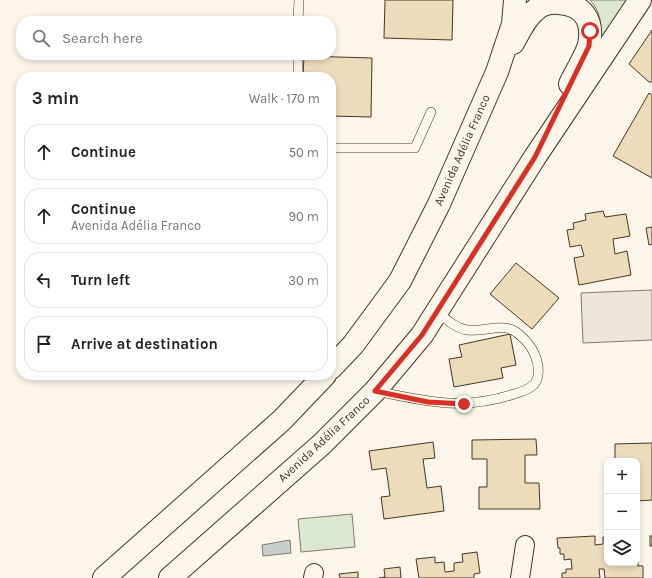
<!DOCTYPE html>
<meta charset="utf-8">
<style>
body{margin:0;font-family:Karla,sans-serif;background:#f2f2f2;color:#222}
.controls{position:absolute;right:12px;bottom:12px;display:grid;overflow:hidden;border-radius:8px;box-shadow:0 2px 6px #0003}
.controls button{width:36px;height:36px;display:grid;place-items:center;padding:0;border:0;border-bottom:1px solid #e0e0e0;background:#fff;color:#222;font:20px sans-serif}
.stop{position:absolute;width:12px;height:12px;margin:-9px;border:3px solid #d93025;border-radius:50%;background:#fff}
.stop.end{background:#d93025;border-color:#fff;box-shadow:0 1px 4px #0008}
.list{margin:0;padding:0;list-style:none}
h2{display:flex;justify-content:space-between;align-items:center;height:52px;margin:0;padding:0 16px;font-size:17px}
h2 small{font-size:13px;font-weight:400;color:#767676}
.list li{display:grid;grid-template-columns:26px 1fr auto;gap:12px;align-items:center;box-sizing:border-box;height:56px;margin:0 8px 8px;padding:0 8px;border:1px solid #e0e0e0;border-radius:16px}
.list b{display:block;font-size:15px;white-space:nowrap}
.list p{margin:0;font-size:13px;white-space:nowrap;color:#767676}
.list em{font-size:13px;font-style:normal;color:#767676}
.icon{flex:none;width:22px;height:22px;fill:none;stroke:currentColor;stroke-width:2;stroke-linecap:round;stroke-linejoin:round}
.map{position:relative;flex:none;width:652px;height:578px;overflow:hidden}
.search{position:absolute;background:#fff;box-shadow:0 2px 6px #0003;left:16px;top:16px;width:320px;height:44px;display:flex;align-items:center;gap:10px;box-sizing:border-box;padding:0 14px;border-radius:16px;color:#767676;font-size:15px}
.panel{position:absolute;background:#fff;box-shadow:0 2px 6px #0003;left:16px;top:72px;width:320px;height:308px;border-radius:16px}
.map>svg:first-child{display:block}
.green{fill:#dce7d0;stroke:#887966}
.parking{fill:#ede7d9;stroke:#887966}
.water{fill:#c9cecd;stroke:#887966}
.building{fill:#ecdcbc;stroke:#4a3520}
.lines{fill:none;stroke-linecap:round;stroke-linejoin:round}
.service-casing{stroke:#4a3520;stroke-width:10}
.minor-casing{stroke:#4a3520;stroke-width:20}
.secondary-casing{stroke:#4a3520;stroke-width:24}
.service{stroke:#fbf6e9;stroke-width:9}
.minor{stroke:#fbf6e9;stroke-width:18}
.secondary{stroke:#fbf6e9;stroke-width:22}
.route{stroke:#d93025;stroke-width:5}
.labels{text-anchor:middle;stroke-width:3;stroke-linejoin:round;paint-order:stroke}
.street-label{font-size:12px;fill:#4a3520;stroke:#fbf6e9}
</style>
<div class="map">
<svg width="652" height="578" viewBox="0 0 652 578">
<rect width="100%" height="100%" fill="#fbf6e9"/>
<g class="green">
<path d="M 590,0 L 628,0 L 599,51 C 601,32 604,15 590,0 Z"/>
<polygon points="352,514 355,547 301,552 298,519"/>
</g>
<polygon class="parking" points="652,290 652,340 583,343 581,293"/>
<polygon class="water" points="290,540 291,553 263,556 262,545"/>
<g class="building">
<polygon points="385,0 453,0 452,40 384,38"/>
<polygon points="652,30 652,82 649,82 629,64"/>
<polygon points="304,56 372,58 371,117 331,116 331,77 303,77"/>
<polygon points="649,93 652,95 652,178 613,156"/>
<polygon points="603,211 605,217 626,214 630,236 613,239 615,254 627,251 631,275 579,285 574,258 584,256 581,245 570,247 567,230 574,229 573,223 586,220 585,214"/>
<polygon points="652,227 652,244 649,245 646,228"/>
<polygon points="516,263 559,298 532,329 490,294"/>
<polygon points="510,334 516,365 501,368 503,378 454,387 449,359 462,357 459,345"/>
<polygon points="536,439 537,455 525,455 525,483 539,483 540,509 479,509 479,487 487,487 487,459 472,459 472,440"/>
<polygon points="433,442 435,458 423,459 427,488 441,486 444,511 384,519 381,497 390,496 386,468 372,470 369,451"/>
<polygon points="652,443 652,500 637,501 637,461 615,461 615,444"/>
<rect x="637" y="535" width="2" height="10"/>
<polygon points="595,536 595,545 603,544 603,537 607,537 607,563 637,563 638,561 638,566 643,566 643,578 605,578 604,569 599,569 600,578 562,578 562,573 566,573 566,569 572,569 571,559 564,560 564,554 560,554 560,548 558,548 557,538"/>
<rect x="650" y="536" width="2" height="10"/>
<polygon points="477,552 480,573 474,574 474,578 419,578 416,559 435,557 435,563 444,562 445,572 454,571 454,563 463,562 462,554"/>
<polygon points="400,567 401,578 379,578 385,577 384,569"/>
<polygon points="358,572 358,578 340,578 339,574"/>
</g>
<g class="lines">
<defs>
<g id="service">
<polyline points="298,21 299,0"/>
<polyline points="298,77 298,55"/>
<polyline points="331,148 415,148 431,112"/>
<path d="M 376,391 C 427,402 466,411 517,393 C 527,390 537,386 538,375 C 540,361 532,346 522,337 C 505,319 487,333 467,330 C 455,328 446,319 436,311"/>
</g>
<g id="minor">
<polyline points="313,578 314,573"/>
<polyline points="520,578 525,545"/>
</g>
<g id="secondary">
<path d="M 513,43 C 520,31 526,16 538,8 C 543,4 552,2 558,3 C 583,4 594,20 589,45 C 586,56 575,73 570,84"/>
<polyline points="331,368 353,345 400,281 439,204 497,72 513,24 515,0"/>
<polyline points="104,578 282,420 325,375"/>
<polyline points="170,578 322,444 375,391 422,335 535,157 640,0"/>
</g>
</defs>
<use href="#service" class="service-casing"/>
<use href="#minor" class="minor-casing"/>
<use href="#secondary" class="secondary-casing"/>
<use href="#service" class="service"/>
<use href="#minor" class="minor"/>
<use href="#secondary" class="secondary"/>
</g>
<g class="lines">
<polyline class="route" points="464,404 428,402 375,391 422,335 535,157 589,46 590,31"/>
</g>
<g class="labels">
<g class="street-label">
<text transform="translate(462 150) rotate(-66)" y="4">Avenida Adélia Franco</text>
<text transform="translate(324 439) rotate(-43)" y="4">Avenida Adélia Franco</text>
</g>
</g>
</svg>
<div class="controls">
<button>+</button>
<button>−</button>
<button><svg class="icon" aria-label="layers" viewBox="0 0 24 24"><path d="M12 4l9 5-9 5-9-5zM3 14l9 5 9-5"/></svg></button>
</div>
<div class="stop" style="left:590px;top:31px"></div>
<div class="stop end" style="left:464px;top:404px"></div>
<div class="search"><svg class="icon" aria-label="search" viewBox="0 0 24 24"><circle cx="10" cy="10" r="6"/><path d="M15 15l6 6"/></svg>Search here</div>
<section class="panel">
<h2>3 min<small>Walk · 170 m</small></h2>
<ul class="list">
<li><svg class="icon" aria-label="ahead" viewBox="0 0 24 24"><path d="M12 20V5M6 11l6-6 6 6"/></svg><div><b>Continue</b></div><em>50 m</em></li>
<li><svg class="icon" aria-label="ahead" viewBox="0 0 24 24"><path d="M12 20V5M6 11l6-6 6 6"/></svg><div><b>Continue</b><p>Avenida Adélia Franco</p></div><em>90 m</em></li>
<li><svg class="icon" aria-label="left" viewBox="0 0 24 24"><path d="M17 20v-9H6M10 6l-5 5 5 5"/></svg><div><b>Turn left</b></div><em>30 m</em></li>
<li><svg class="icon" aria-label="arrive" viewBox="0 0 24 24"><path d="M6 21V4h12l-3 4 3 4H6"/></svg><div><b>Arrive at destination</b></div></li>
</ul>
</section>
</div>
